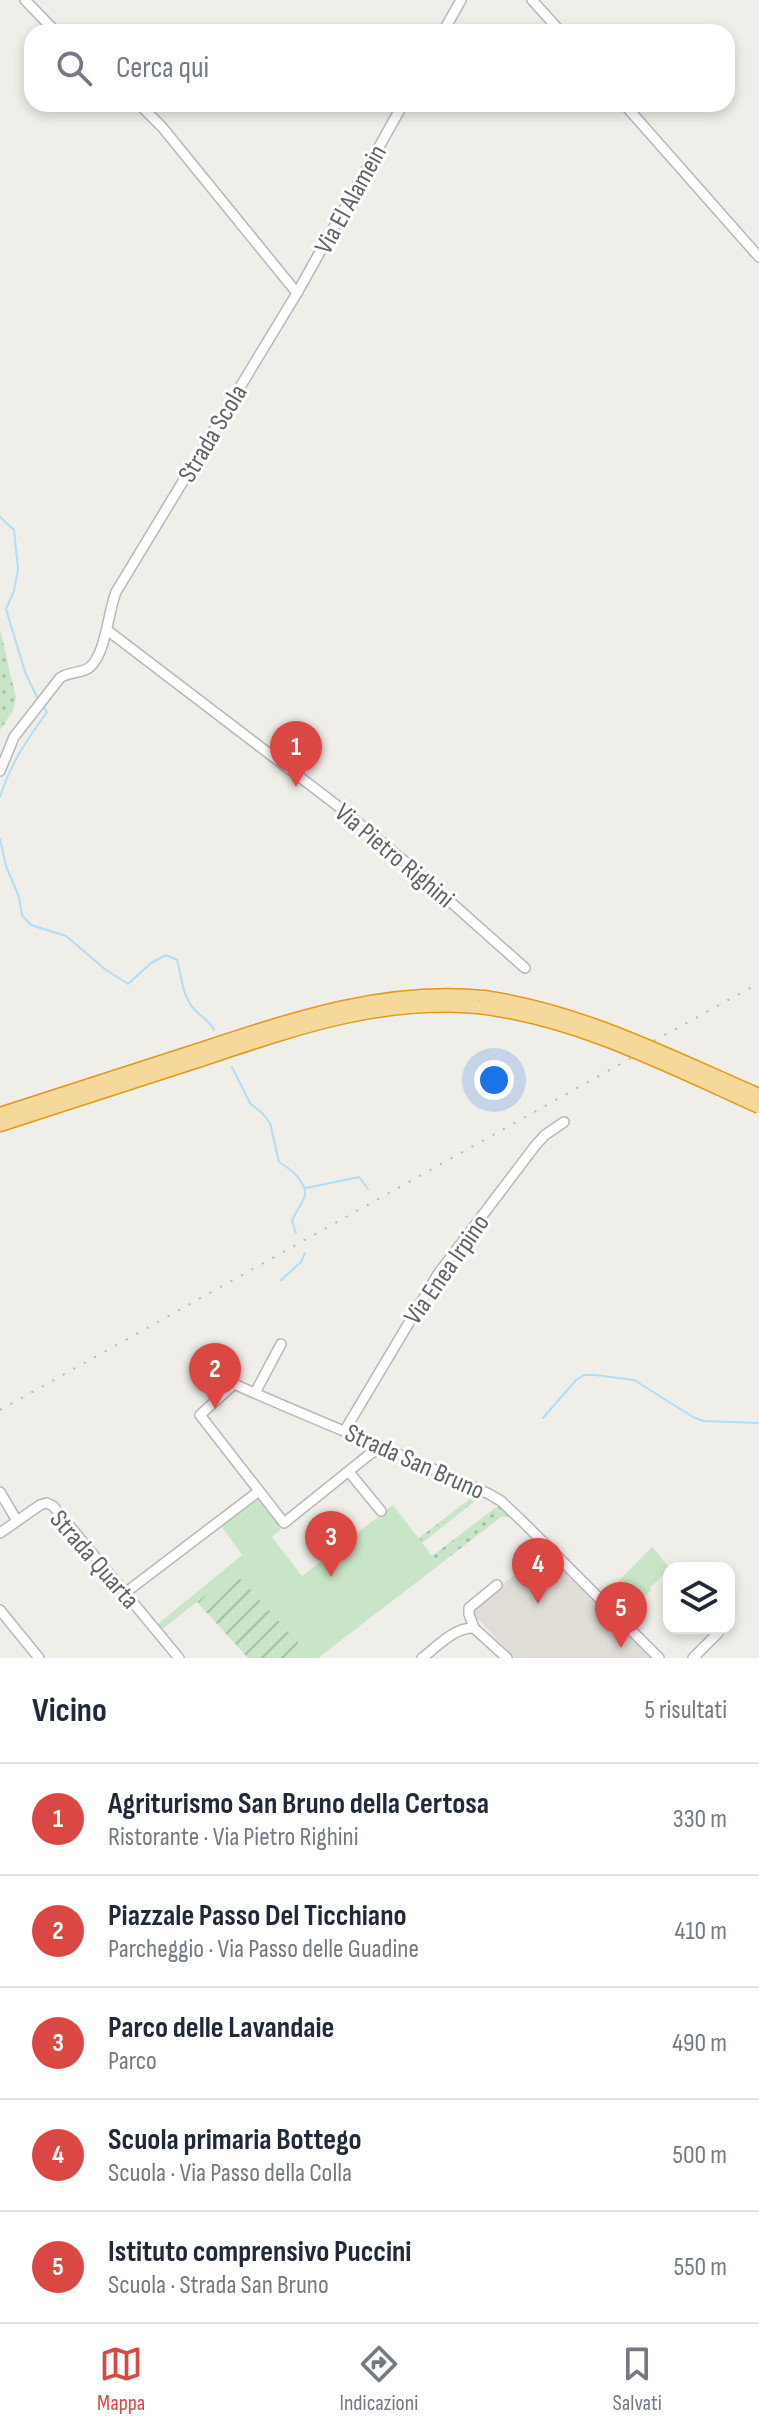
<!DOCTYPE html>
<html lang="it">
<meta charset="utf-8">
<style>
body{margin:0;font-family:"Sofia Sans Condensed",sans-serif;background:#f6f6f7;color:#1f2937}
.controls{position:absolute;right:24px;bottom:24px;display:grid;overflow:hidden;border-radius:16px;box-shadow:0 4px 12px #0003}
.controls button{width:72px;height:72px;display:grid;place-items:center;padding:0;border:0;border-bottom:2px solid #e0e1e3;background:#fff;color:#1f2937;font:40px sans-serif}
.you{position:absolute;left:494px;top:1080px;width:28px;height:28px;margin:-20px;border:6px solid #fff;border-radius:50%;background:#1a73e8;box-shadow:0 0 0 12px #1a73e833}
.badge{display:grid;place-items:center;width:52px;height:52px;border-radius:50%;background:#db4743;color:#fff;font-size:26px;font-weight:700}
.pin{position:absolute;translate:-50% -66px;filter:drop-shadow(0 2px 4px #0008)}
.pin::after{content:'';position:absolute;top:42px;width:28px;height:24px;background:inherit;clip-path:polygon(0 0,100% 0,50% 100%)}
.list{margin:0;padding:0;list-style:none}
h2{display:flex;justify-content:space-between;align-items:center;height:104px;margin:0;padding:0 32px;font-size:34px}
h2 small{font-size:26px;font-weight:400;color:#747a83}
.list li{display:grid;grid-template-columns:52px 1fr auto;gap:24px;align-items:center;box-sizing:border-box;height:112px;padding:0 32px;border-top:2px solid #e0e1e3}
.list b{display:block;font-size:30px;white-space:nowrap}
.list p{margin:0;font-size:26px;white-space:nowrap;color:#747a83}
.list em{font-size:26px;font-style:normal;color:#747a83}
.icon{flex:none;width:44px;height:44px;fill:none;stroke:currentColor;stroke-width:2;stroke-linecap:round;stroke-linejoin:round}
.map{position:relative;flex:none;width:759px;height:1658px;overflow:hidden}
.search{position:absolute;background:#fff;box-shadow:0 4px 12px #0003;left:24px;right:24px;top:24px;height:88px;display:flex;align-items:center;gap:20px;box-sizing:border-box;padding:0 28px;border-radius:24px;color:#747a83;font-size:30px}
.sheet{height:664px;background:#fff}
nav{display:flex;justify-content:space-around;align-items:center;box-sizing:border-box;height:112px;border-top:2px solid #e0e1e3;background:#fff;font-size:22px;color:#747a83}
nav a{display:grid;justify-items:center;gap:4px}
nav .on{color:#db4743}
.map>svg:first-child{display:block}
.education{fill:#e0ddd7}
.grass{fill:url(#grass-dots)}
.park{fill:#c9e5c7}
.garden{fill:url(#garden-furrows)}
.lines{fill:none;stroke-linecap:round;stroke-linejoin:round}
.stream{stroke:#b0ddf8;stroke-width:2}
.minor-casing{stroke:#b5b8bb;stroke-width:12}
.highway-casing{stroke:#e49814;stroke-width:15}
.minor{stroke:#fff;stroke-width:9}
.highway{stroke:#f4d99b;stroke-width:12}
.rail{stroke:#b6b7b7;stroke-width:2;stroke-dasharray:2 10;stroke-linecap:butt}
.highway-bridge-casing{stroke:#e49814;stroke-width:15;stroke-linecap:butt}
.highway-bridge{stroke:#f4d99b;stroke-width:12}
.labels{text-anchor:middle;stroke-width:6;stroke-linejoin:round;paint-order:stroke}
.street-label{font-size:26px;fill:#5f6367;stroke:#fff}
</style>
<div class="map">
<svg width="759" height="1658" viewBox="0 0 759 1658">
<defs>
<pattern id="grass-dots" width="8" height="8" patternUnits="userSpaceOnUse" patternTransform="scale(2)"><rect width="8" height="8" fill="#c9e5c7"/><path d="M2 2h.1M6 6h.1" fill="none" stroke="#a6bda5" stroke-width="1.8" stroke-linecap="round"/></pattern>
<pattern id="garden-furrows" width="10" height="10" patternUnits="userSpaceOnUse" patternTransform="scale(2)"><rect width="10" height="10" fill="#c9e5c7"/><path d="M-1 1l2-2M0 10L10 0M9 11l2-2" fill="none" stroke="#a6bda5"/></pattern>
</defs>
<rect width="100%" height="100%" fill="#f0eee8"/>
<polygon class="education" points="546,1550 653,1658 515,1658 472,1613 475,1606"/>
<g class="grass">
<polygon points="0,629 16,698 13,711 0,730"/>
<polygon points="476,1494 480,1497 422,1543 419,1538"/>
<polygon points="499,1505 510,1516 501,1517 439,1565 432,1556"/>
</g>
<g class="park">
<polygon points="256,1496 281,1529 272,1537 302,1576 393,1505 439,1565 318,1658 287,1658 299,1645 234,1572 163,1629 158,1624 242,1555 220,1524"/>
<polygon points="652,1547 670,1568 650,1588 651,1590 640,1601 643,1606 629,1620 604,1596"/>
</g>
<polygon class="garden" points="234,1572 300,1645 287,1658 248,1658 197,1602"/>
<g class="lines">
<g class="stream">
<polyline points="0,517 14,530 18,569 14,591 6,609 25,672 38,699"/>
<path d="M 0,797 C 10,764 27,740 47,712 L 42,705"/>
<path d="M 0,839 L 6,866 L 19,897 L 22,915 L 31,925 L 66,936 L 106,970 L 128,984 L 151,963 L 166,955 L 177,960 C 182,977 182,997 195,1010 C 202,1018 209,1020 214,1030"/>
<path d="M 232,1067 L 250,1103 L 263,1114 L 270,1123 L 279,1162 C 286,1166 290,1169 295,1174 C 315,1196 301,1199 292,1221 L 296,1233"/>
<polyline points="306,1188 359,1177 368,1189"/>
<polyline points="281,1280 301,1262 305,1253"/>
<polyline points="543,1418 576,1380 584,1375 595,1375 634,1380 693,1417 703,1421 759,1423"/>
</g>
<defs>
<g id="minor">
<polyline points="25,0 56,32"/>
<polyline points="532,0 561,32"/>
<polyline points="443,32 461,0"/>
<polyline points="624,104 759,257"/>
<polyline points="297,293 403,104"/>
<polyline points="107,630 343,810 408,864 525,968"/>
<path d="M 0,771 L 14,737 L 60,678 C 69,671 82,674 90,667 C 106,653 108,612 116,592 L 297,293 L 162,127 L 139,104"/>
<polyline points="255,1393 281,1344"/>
<polyline points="345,1430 438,1274 535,1146 545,1135 564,1122"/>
<path d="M 384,1446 L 370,1454 L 284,1523 L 200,1415 L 234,1384 C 319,1422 405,1455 489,1494 L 501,1501 L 523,1522 L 659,1658"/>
<polyline points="349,1472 381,1511"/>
<polyline points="0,1492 17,1521"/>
<polyline points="0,1533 40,1505 47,1503 53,1506 179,1658"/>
<polyline points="125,1593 259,1491"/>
<polyline points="0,1610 39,1658"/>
<polyline points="474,1628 469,1614 469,1608 497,1585"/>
<polyline points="474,1628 507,1658"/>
<path d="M 422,1658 C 437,1647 454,1627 474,1628"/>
<polyline points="693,1658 718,1633"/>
</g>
<g id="highway">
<path d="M 0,1114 C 66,1093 132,1071 198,1050 C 292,1019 384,987 484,997"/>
<path d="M 0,1125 C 68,1103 136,1081 204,1059 C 294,1029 381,998 478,1007"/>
</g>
</defs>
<use href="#minor" class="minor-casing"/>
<use href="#highway" class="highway-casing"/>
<use href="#minor" class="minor"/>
<use href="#highway" class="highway"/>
<g class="rail">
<polyline points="654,1041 759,983"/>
<polyline points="0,1410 631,1058"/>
</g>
<defs>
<g id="highway-bridge">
<path d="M 484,997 C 582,1011 669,1056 759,1095"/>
<path d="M 478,1007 C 578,1019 668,1066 759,1107"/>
</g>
</defs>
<use href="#highway-bridge" class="highway-bridge-casing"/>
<use href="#highway-bridge" class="highway-bridge"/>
</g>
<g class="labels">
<g class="street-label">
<text transform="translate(350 199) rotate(-61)" y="9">Via El Alamein</text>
<text transform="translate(212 433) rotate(-59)" y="9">Strada Scola</text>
<text transform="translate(395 855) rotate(40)" y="9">Via Pietro Righini</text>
<text transform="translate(446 1269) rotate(-55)" y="9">Via Enea Irpino</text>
<text transform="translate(415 1461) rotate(24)" y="9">Strada San Bruno</text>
<text transform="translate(95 1559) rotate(49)" y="9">Strada Quarta</text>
</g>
</g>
</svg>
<div class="controls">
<button><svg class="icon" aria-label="layers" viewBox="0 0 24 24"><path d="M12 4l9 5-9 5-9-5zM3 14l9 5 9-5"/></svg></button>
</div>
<div class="you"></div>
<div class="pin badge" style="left:296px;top:787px">1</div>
<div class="pin badge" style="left:215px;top:1409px">2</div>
<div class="pin badge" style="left:331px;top:1577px">3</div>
<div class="pin badge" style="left:538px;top:1604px">4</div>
<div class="pin badge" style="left:621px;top:1648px">5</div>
<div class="search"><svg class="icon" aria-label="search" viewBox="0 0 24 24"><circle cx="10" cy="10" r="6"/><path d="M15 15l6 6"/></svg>Cerca qui</div>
</div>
<section class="sheet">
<h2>Vicino<small>5 risultati</small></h2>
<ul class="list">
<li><span class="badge">1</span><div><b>Agriturismo San Bruno della Certosa</b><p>Ristorante · Via Pietro Righini</p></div><em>330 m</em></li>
<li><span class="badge">2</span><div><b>Piazzale Passo Del Ticchiano</b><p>Parcheggio · Via Passo delle Guadine</p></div><em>410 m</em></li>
<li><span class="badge">3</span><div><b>Parco delle Lavandaie</b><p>Parco</p></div><em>490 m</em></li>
<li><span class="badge">4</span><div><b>Scuola primaria Bottego</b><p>Scuola · Via Passo della Colla</p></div><em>500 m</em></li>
<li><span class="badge">5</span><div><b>Istituto comprensivo Puccini</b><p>Scuola · Strada San Bruno</p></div><em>550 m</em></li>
</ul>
</section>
<nav>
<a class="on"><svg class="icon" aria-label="map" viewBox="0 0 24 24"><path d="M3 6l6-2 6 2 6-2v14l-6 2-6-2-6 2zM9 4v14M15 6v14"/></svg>Mappa</a>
<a><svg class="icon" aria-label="directions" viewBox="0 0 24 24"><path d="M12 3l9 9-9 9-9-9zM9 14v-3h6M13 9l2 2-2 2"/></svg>Indicazioni</a>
<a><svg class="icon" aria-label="saved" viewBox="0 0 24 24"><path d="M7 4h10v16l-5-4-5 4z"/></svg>Salvati</a>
</nav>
